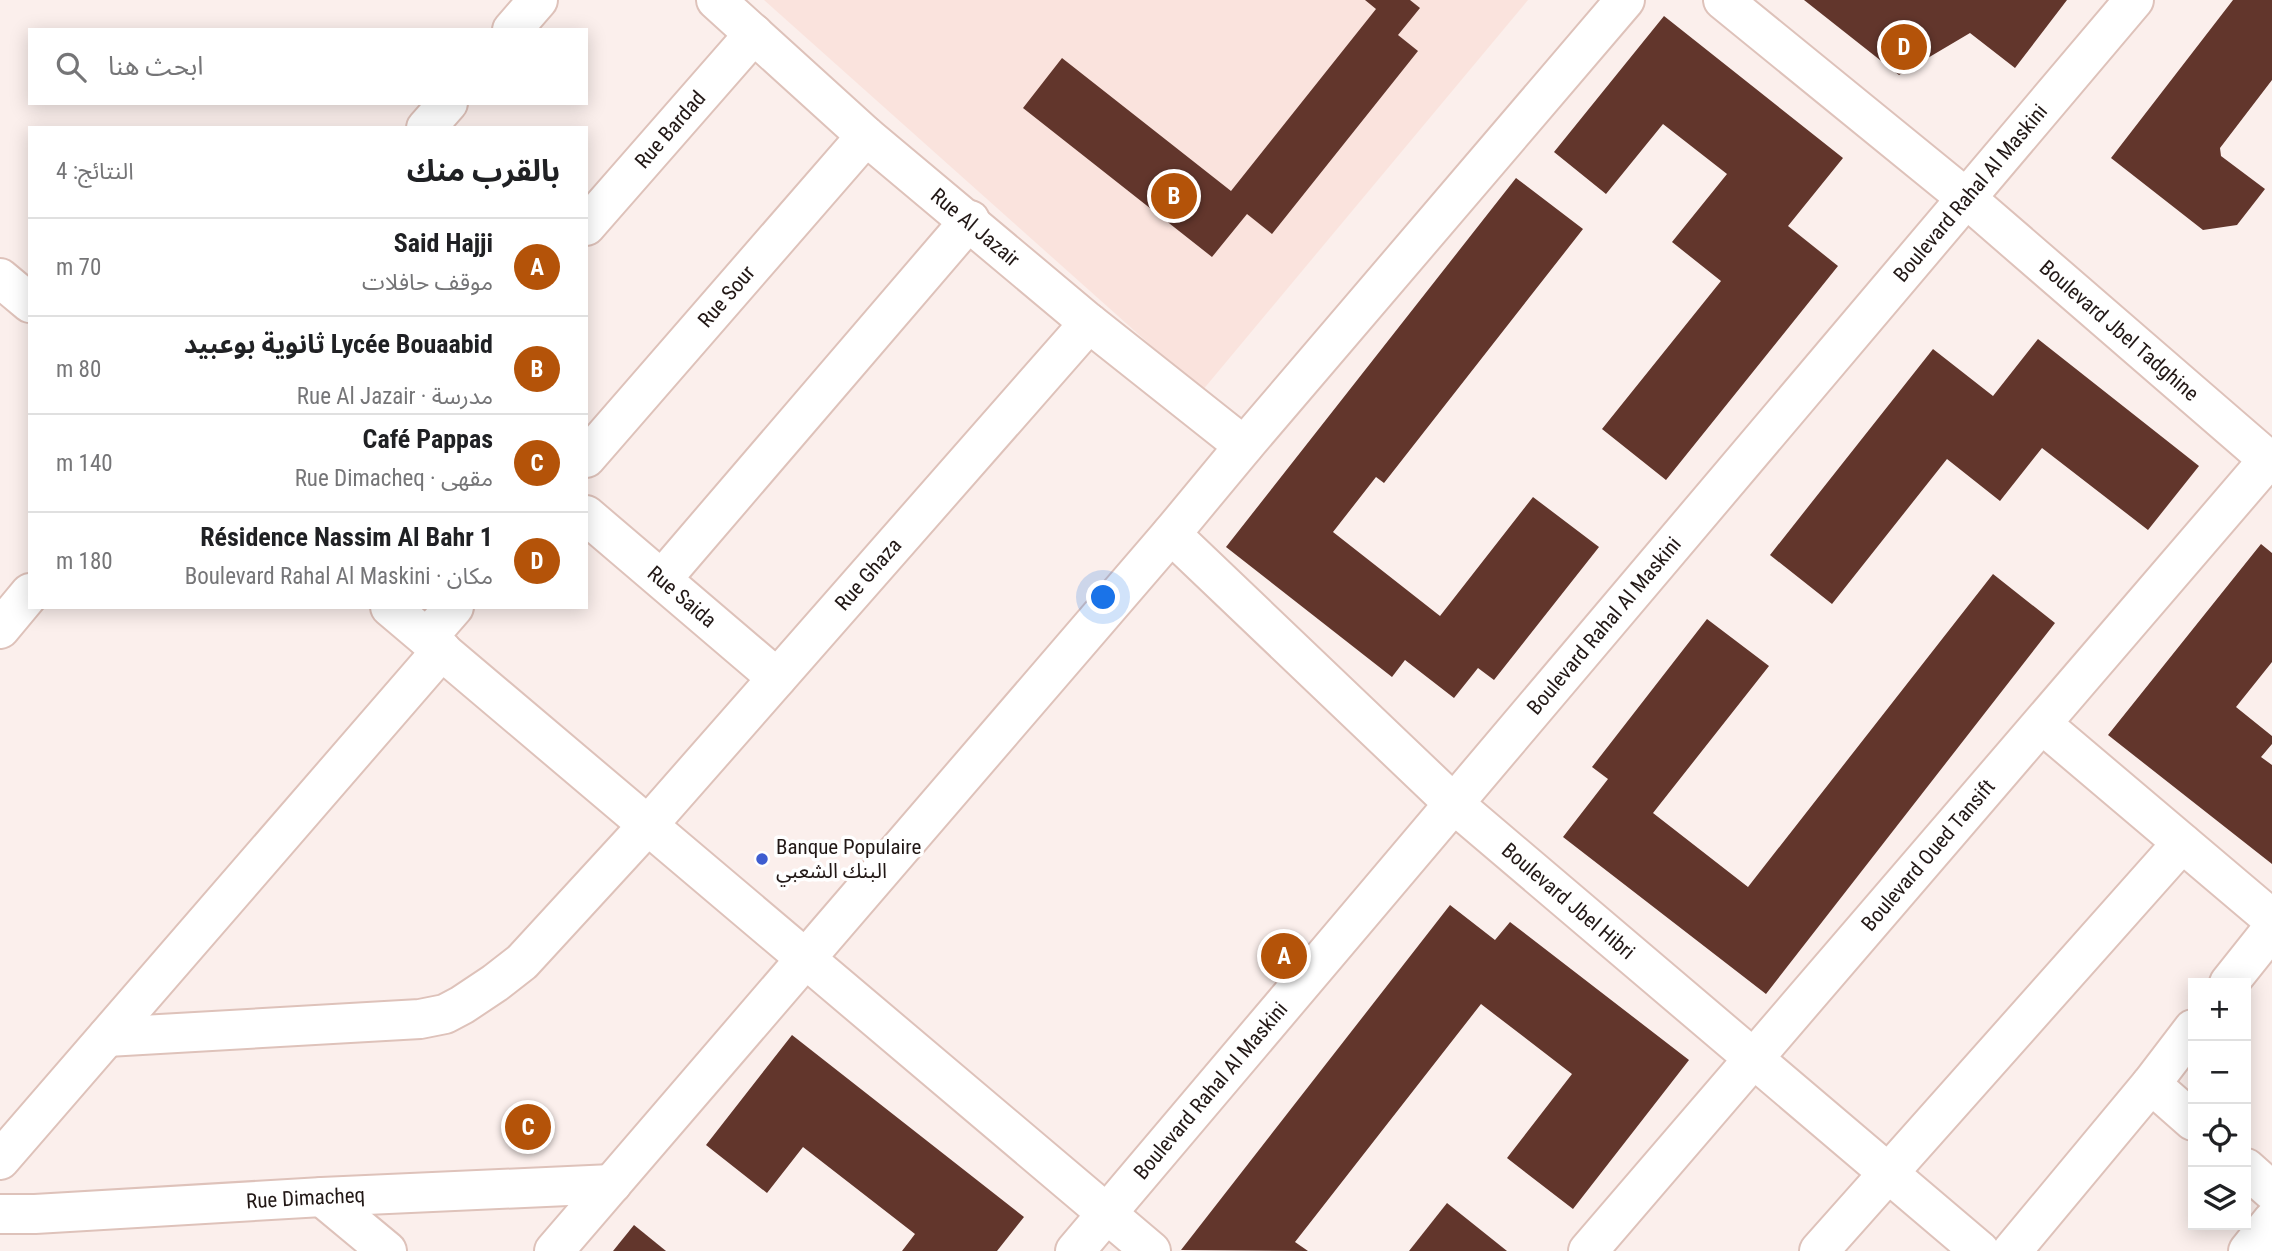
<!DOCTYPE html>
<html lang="ar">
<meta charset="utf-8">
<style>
body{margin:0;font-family:"Roboto Condensed","Noto Sans Arabic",sans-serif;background:#f2f2f2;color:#202124;direction:rtl}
.controls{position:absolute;right:21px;bottom:21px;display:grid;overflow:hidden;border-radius:0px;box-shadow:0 4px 18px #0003}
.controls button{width:63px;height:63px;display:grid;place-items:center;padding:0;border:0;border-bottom:2px solid #e0e0e0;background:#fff;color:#202124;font:35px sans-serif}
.you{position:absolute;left:1104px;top:598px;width:24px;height:24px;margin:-18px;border:5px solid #fff;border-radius:50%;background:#1a73e8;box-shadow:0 0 0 10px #1a73e833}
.badge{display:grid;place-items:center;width:46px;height:46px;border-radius:50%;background:#b45309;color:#fff;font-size:23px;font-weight:700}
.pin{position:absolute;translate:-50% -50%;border:4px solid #fff;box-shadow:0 2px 7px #0006}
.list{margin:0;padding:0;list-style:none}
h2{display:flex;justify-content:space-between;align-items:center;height:91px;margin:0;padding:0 28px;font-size:30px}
h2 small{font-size:23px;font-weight:400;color:#757577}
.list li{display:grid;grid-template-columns:46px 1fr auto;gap:21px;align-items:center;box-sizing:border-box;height:98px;padding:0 28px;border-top:2px solid #e0e0e0}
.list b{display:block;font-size:26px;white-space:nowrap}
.list p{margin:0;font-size:23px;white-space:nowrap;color:#757577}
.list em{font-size:23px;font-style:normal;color:#757577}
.icon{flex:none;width:38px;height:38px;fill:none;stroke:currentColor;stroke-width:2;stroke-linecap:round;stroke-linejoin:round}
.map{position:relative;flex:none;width:2272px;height:1251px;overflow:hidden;direction:ltr}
.search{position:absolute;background:#fff;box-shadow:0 4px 18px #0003;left:28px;top:28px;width:560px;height:77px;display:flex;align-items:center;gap:18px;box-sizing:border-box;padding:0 24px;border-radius:0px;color:#757577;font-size:26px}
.panel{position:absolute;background:#fff;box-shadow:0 4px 18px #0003;left:28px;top:126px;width:560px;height:483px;border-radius:0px;direction:rtl}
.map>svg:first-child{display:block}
.built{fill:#fae3dd}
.building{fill:#62362c}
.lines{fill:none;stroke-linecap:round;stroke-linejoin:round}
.minor-casing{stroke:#dec2ba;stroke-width:42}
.tertiary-casing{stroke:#dec2ba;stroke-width:42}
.minor{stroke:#fff;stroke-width:38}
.tertiary{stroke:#fff;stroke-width:38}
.poi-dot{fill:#3e5dd0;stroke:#fff;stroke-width:2.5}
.labels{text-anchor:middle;stroke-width:7;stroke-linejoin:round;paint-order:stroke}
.street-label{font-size:21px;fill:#221816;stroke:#fff}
.poi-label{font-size:21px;fill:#221816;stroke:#fff;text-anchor:start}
</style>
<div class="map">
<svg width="2272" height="1251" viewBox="0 0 2272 1251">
<rect width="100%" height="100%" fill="#fbefec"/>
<polygon class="built" points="764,0 1528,0 1202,391"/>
<g class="building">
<polygon points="1365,0 1410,0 1420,8 1398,35 1418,51 1272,234 1247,214 1212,257 1023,108 1062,58 1231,191 1376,9"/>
<polygon points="1804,0 2067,0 2015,68 1970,33 1899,75"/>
<polygon points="2233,0 2272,0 2272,80 2220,148 2221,156 2265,189 2237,225 2203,230 2111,158"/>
<polygon points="1664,16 1843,158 1788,226 1838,266 1666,480 1602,429 1721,281 1672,242 1727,174 1663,124 1606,194 1554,152"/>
<polygon points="1516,178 1583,229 1384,483 1376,477 1333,532 1440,616 1533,497 1599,547 1494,680 1478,668 1454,698 1405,660 1392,677 1226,547"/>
<polygon points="2038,339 2199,466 2148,530 2042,448 2000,501 1947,459 1832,604 1770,555 1933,349 1993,396"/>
<polygon points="2261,544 2272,553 2272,662 2236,707 2272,736 2272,744 2261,757 2272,765 2272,864 2108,735"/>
<polygon points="1993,574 2055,623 1766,994 1563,837 1608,779 1592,767 1707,619 1769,666 1653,813 1748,887"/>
<polygon points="1450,905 1495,940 1510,922 1689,1060 1573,1209 1507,1158 1572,1074 1481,1004 1295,1242 1308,1251 1181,1250"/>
<polygon points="792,1035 1024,1217 997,1251 902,1251 915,1234 803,1147 767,1193 706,1145"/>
<polygon points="1447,1203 1507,1251 1409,1251"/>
<polygon points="634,1225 666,1251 613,1251"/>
</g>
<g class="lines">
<defs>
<g id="minor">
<path id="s1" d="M 716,0 L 866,136 L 1089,323 L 1244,446"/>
<path id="s2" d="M 1723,0 L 1966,198 L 2272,463"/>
<polyline points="512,30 538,0"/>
<polyline points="426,128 448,103"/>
<path id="s3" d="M 586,226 L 754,34"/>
<polyline points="0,278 30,303"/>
<path id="s4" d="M 586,458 L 866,136"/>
<path id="s5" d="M 586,515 L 777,678"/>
<path id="s6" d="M 1171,534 L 1454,804 L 1980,1251"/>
<polyline points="662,579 970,220"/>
<polyline points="390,607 1151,1251"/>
<polyline points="0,629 30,593"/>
<polyline points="427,638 454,607"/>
<polyline points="2043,725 2272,919"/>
<polyline points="2229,983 2272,929"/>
<path id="s7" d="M 107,1037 L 420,1019 L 445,1014 L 462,1005 L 495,983 L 522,962 L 648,825 L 1089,323"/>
<polyline points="2151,1084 2193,1121"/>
<polyline points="0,1160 442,650"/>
<polyline points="2246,1168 2272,1191"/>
<polyline points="322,1197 387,1251"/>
<path id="s8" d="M 0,1214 L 35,1214 L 322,1197 L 612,1184"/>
<polyline points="554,1251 1171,534 1244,446 1625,0"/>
<path id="s9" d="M 1588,1251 L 2268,460"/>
<polyline points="1819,1251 2182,843"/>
<polyline points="2012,1251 2151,1084 2193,1029"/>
<polyline points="2248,1251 2272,1221"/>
</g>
<g id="tertiary">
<path id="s10" d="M 1075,1251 L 2134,0"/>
</g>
</defs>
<use href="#minor" class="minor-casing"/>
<use href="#tertiary" class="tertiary-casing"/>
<use href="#minor" class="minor"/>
<use href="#tertiary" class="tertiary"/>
</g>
<circle class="poi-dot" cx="762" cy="859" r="7"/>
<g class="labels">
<g class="street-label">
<text dy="7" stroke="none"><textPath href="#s3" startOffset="128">Rue Bardad</textPath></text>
<text dy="7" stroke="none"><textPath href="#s10" startOffset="1386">Boulevard Rahal Al Maskini</textPath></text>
<text dy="7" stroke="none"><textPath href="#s1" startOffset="345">Rue Al Jazair</textPath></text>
<text dy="7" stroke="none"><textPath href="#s4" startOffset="214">Rue Sour</textPath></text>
<text dy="7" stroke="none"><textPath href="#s2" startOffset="516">Boulevard Jbel Tadghine</textPath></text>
<text dy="7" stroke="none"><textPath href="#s7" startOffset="952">Rue Ghaza</textPath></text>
<text dy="7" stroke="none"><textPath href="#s5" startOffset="126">Rue Saida</textPath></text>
<text dy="7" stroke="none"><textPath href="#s10" startOffset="819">Boulevard Rahal Al Maskini</textPath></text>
<text dy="7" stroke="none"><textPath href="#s9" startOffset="522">Boulevard Oued Tansift</textPath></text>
<text dy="7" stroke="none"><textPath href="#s6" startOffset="541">Boulevard Jbel Hibri</textPath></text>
<text dy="7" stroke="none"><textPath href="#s10" startOffset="210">Boulevard Rahal Al Maskini</textPath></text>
<text dy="7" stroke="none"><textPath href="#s8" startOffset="306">Rue Dimacheq</textPath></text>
</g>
<g class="poi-label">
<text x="776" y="854">Banque Populaire<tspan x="776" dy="24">البنك الشعبي</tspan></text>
</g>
</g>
</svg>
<div class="controls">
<button>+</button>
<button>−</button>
<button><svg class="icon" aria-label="locate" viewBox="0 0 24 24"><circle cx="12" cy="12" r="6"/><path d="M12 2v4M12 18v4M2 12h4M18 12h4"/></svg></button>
<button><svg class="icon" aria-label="layers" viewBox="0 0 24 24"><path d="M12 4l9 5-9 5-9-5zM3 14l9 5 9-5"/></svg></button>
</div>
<div class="you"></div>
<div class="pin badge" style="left:1284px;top:956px">A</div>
<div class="pin badge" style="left:1174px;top:196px">B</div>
<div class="pin badge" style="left:528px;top:1127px">C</div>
<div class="pin badge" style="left:1904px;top:47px">D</div>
<div class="search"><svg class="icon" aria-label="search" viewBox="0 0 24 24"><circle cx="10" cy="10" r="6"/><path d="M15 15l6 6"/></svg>ابحث هنا</div>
<section class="panel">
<h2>بالقرب منك<small>النتائج: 4</small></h2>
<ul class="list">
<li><span class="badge">A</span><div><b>Said Hajji</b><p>موقف حافلات</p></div><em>70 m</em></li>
<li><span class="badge">B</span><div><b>Lycée Bouaabid ثانوية بوعبيد</b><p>مدرسة · Rue Al Jazair</p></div><em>80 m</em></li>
<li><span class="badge">C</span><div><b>Café Pappas</b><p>مقهى · Rue Dimacheq</p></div><em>140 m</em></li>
<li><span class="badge">D</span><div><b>Résidence Nassim Al Bahr 1</b><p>مكان · Boulevard Rahal Al Maskini</p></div><em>180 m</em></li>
</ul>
</section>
</div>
